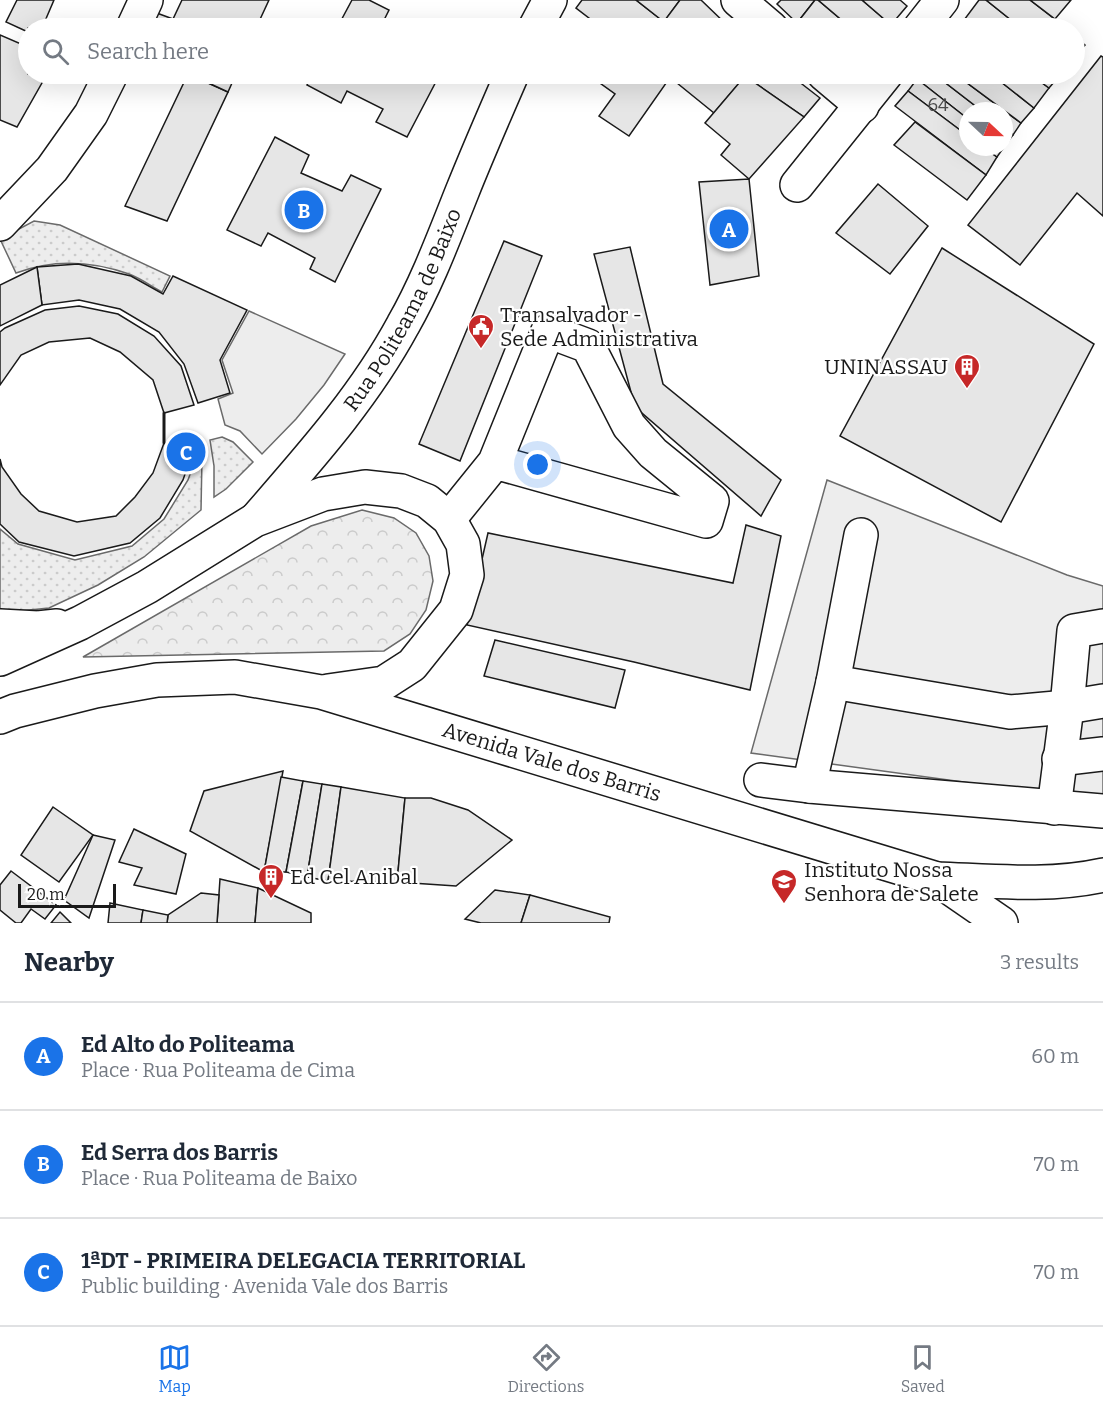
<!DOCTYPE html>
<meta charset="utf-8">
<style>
body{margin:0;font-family:Bitter,serif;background:#f2f2f3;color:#1f2937}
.compass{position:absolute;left:959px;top:102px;width:54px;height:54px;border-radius:50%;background:#fff;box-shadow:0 6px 24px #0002;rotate:112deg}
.scale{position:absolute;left:18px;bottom:15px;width:98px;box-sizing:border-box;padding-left:6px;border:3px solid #1a1a1a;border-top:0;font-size:16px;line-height:21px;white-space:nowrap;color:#1a1a1a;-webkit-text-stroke:4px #fff;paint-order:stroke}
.you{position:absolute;left:538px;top:465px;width:21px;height:21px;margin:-15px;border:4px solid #fff;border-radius:50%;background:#1a73e8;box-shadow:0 0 0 9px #1a73e833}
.badge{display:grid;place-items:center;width:39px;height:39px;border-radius:50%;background:#1a73e8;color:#fff;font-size:20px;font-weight:700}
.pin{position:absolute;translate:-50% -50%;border:3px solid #fff;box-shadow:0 2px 6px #0006}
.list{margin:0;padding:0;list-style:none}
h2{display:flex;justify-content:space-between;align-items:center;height:78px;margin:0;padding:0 24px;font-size:26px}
h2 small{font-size:20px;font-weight:400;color:#747a83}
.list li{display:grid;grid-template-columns:39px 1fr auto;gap:18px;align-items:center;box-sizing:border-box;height:108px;padding:0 24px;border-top:2px solid #e0e1e3}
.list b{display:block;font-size:22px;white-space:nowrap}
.list p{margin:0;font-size:20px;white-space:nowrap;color:#747a83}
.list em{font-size:20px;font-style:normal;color:#747a83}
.icon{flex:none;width:33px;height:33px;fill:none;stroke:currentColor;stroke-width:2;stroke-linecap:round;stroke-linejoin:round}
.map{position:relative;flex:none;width:1103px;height:923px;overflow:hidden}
.search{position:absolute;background:#fff;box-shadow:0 6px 24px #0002;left:18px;right:18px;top:18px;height:66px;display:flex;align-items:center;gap:15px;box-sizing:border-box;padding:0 21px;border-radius:33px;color:#747a83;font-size:22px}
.sheet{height:402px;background:#fff}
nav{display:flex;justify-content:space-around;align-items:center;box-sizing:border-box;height:84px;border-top:2px solid #e0e1e3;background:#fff;font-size:16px;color:#747a83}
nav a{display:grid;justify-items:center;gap:3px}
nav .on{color:#1a73e8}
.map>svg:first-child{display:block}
.grass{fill:url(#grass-dots);stroke:#6a6a6a;stroke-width:1.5}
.park{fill:url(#park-crowns);stroke:#6a6a6a;stroke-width:1.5}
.built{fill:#ededed;stroke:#6a6a6a;stroke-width:1.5}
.building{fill:#e6e6e6;stroke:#1a1a1a;stroke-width:1.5}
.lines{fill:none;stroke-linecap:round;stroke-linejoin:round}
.minor-casing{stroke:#1a1a1a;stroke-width:36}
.minor{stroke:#fff;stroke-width:33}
.wall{stroke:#1a1a1a;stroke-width:3}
.labels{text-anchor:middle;stroke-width:4.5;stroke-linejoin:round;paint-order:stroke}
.number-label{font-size:18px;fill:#4d4d4d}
.street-label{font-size:21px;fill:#1a1a1a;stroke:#fff}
.poi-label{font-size:21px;fill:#1a1a1a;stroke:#fff;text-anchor:start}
</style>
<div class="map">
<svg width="1103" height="923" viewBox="0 0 1103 923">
<defs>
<pattern id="grass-dots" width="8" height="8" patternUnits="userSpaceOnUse" patternTransform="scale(1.5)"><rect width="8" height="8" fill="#ededed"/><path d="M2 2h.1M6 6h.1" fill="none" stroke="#cbcbcb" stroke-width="1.8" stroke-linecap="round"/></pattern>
<pattern id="park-crowns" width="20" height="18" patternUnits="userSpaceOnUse" patternTransform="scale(1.5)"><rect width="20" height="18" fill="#ededed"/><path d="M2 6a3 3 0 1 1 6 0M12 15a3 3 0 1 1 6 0" fill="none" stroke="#cbcbcb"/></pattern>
</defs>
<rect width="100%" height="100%" fill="#fff"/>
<g class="grass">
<path d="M 34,221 L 60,225 L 170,276 L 162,292 C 151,286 140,278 129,274 C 92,261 53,259 16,273 L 0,239 Z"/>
<polygon points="222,437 233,442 253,462 226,489 214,497 214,466 210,440"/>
<polygon points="196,458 202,458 201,510 144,557 98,585 49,608 0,613 0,529 18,544 75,560 132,546 164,519 188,480"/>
</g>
<polygon class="park" points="362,510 394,518 416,533 429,556 433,581 426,610 410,634 384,651 83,657 311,526"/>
<g class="built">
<polygon points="249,311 345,354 324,385 296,419 262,454 240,431 225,425 218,399 233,393 222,360"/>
<polygon points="827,480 1067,575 1103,586 1103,801 751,753"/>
</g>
<g class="building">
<polygon points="17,0 54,0 42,28 28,28 28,32 6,22"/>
<polygon points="182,0 269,0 256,28 147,28 154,12 173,19"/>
<polygon points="352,0 369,0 389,10 380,28 337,28"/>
<polygon points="582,0 636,0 664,22 659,28 602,28 576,8"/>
<polygon points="636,0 680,0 664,22"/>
<polygon points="680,0 701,0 728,26 726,28 659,28"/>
<polygon points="781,0 815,0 797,23 777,4"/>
<polygon points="815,0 818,0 851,28 803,28 797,23"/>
<polygon points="818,0 862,0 891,25 889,28 851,28"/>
<polygon points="862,0 900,0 907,6 891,25"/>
<polygon points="979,0 986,0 1021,28 975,28 964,20"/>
<polygon points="986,0 1030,0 1066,28 1021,28"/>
<polygon points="1030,0 1071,0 1055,19"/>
<polygon points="0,35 28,47 28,74 47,74 17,127 0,120"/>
<polygon points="1074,36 1085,45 1074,57"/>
<polygon points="1101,56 1103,57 1103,216 1077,193 1020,265 968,225"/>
<polygon points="188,74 228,92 167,221 125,206"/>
<polygon points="189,74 236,74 228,92"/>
<polygon points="313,74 440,74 407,137 376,122 383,109 347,91 341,103 307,85"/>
<polygon points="596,74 662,74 669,79 629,136 599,116 615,94 593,78"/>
<polygon points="664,74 686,74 677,83"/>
<polygon points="686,74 747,74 714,113 677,83"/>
<polygon points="747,74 789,74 820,98 804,117 745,76"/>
<polygon points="921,74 934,74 982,111 968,111 968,119 917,79"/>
<polygon points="934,74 955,74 1021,123 1013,135 1004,128 1004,111 982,111"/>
<polygon points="955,74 991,74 1034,108 1021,123"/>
<polygon points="991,74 1030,74 1049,88 1034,108"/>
<polygon points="1030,74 1061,74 1049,88"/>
<polygon points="745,76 804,117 749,179 721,155 730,144 705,123"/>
<polygon points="917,79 968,119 968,136 908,91"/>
<polygon points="908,91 968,136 968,147 983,147 997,157 986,175 895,106"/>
<polygon points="915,122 986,175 967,200 894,145"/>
<polygon points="1004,128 1013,135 1004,147"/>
<polygon points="275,137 309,155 301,173 342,191 351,175 381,189 335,282 310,269 315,258 268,233 261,246 227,230"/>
<polygon points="1004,146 1004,147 997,157 983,147"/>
<polygon points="749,179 759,276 710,285 699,182"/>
<polygon points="878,184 928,226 890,274 836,233"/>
<polygon points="504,241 542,256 460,461 419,444"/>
<polygon points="630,247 663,384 781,480 761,516 635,407 594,254"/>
<polygon points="942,248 1094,344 1001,522 840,436"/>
<polygon points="78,264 131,276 163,294 173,276 247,310 220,360 230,393 198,403 184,364 159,332 120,309 79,300 42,305 37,267"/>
<polygon points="37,267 42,305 0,326 0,285"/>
<polygon points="79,306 118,314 154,336 181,366 194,405 164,413 153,380 120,352 90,338 49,342 21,355 0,385 0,332 5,328 45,310"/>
<polygon points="164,443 194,448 183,480 160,518 130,543 74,556 19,542 0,524 0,459 2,467 21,494 39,511 77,522 116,516 135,497 153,473"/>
<polygon points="746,525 781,536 750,690 634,662 467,625 488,533 733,583"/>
<polygon points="495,640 625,670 615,708 484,676"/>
<polygon points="283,771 264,872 190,831 204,791"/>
<polygon points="281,777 303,781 286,872 264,872"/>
<polygon points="303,781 322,784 307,877 286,872"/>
<polygon points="322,784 341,787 328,881 307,877"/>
<polygon points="341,787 405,798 397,882 328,881"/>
<polygon points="405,798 431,798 468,810 512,840 456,886 397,882"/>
<polygon points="53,807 93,835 59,882 21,855"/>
<polygon points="134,829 186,854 176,894 134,885 142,868 119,862"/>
<polygon points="93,835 115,840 89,918 64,900"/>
<polygon points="11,871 56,905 45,919 31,909 21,923 16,923 0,910 0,885"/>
<polygon points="220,879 258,888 255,923 217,923"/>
<polygon points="258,888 311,913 311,923 255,923"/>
<polygon points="495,890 530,895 521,923 481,923 465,919"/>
<polygon points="201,893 219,895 217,923 167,923 168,915"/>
<polygon points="530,895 610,917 609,923 521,923"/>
<polygon points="110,903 143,910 141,923 108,923"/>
<polygon points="143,910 168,915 167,923 141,923"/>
<polygon points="60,912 71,923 51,923"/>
</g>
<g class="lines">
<defs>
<g id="minor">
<polyline points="738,0 771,28"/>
<polyline points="133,28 146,0"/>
<polyline points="535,28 550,0"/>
<polyline points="920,28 942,0"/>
<polyline points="824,74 862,106"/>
<polyline points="797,185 886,74"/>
<polyline points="0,224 52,169 91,114 111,74"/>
<path id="s1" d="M 257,518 C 310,457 364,397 403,325 C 427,283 444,237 462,192 C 478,152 495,113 512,74"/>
<polyline points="449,519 495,462 548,331 588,346 629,426 653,453 712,501 706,521 495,462"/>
<polyline points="0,626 38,628 57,626"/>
<polyline points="0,659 80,623 147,587 255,520 323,494 365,487 401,491 427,501 449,519 463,544 467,575 456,610 412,665 384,683 328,691"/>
<polyline points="833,682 1010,712 1067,707 1103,701"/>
<path id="s2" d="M 0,717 L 15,711 L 95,691 L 157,680 L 235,677 L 321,692 L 937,879 C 992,881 1049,887 1103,875"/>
<polyline points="1059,759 1103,754"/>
<polyline points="761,780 809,786 1103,811"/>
<polyline points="809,786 833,682 861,535"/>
<polyline points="1054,808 1067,707 1074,631 1103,626"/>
<polyline points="937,879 1001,923"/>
</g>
</defs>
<use href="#minor" class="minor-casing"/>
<use href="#minor" class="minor"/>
<polyline class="wall" points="164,413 164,443"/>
</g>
<defs>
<symbol id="civic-pin" viewBox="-11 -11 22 30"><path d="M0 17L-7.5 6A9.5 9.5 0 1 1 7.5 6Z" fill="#c62828" stroke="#fff"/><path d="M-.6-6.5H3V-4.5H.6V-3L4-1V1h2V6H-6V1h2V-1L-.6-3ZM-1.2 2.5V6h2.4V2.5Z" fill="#fff"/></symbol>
<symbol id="building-pin" viewBox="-11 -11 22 30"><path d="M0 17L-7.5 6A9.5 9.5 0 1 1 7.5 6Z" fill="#c62828" stroke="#fff"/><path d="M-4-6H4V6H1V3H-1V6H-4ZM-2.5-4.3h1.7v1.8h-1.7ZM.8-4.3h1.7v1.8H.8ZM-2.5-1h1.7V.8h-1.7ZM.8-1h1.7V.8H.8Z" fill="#fff"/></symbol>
<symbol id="school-pin" viewBox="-11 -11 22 30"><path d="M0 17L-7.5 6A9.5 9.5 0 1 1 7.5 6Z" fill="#c62828" stroke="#fff"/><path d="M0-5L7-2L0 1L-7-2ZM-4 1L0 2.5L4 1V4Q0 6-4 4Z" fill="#fff"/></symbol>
</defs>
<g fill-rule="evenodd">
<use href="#civic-pin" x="466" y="312" width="30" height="40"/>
<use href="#building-pin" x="952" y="352" width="30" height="40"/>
<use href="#building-pin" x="256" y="862" width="30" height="40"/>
<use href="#school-pin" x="769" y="867" width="30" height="40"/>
</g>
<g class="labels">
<g class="number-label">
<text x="938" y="111">64</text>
</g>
<g class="street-label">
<text dy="7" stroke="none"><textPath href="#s1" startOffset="256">Rua Politeama de Baixo</textPath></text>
<text dy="7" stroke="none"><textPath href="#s2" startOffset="568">Avenida Vale dos Barris</textPath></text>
</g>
<g class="poi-label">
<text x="500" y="322">Transalvador -<tspan x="500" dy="24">Sede Administrativa</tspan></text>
<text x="948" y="374" text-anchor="end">UNINASSAU</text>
<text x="804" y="877">Instituto Nossa<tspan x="804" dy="24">Senhora de Salete</tspan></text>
<text x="290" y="884">Ed Cel Anibal</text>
</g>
</g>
</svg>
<svg class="compass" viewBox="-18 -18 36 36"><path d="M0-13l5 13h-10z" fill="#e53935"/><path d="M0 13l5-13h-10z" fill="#747a83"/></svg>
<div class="scale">20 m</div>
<div class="you"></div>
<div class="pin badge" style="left:729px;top:229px">A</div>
<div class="pin badge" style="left:304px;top:210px">B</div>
<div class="pin badge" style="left:186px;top:452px">C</div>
<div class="search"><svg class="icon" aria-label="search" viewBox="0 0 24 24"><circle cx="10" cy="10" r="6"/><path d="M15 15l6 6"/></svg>Search here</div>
</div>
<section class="sheet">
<h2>Nearby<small>3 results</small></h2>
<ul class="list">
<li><span class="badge">A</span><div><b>Ed Alto do Politeama</b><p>Place · Rua Politeama de Cima</p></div><em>60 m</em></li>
<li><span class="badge">B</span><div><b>Ed Serra dos Barris</b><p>Place · Rua Politeama de Baixo</p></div><em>70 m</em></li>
<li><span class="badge">C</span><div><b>1ªDT - PRIMEIRA DELEGACIA TERRITORIAL</b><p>Public building · Avenida Vale dos Barris</p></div><em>70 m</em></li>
</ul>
</section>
<nav>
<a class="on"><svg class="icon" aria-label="map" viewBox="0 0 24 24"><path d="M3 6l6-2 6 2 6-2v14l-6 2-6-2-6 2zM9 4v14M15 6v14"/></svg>Map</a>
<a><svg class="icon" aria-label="directions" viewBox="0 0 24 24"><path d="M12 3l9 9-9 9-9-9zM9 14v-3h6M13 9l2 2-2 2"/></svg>Directions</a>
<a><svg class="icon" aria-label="saved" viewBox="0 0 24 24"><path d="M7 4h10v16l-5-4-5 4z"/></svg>Saved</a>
</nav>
